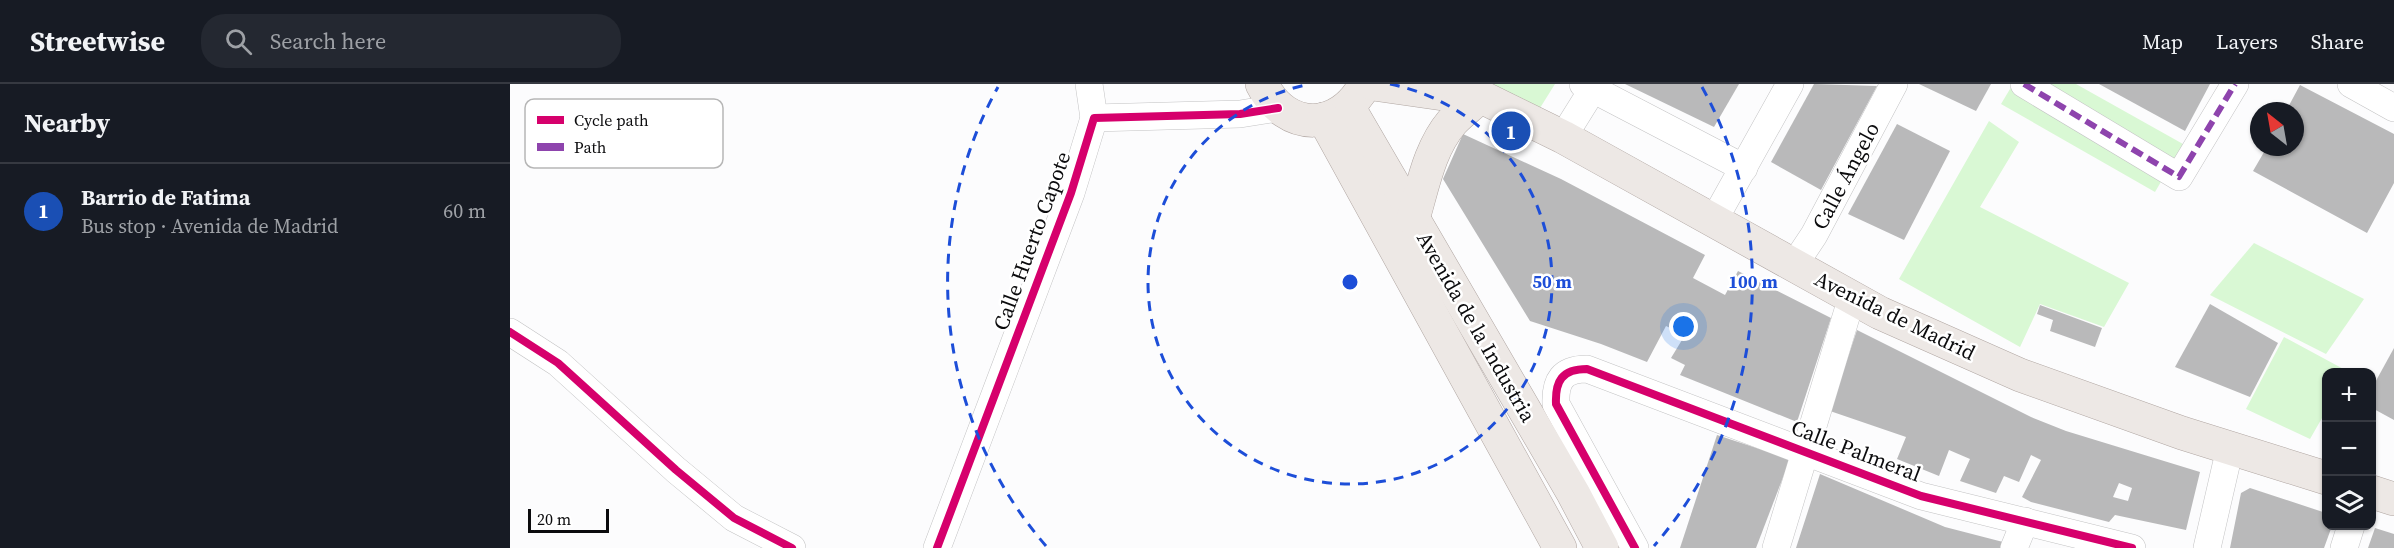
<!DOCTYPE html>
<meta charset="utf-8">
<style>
body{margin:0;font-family:"Source Serif 4",serif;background:#242831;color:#f1f3f6}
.controls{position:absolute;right:18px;bottom:18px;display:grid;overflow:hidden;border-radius:12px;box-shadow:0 2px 4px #0004}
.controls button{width:54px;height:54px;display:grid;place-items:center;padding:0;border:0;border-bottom:2px solid #363941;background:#171b24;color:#f1f3f6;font:30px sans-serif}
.compass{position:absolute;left:1740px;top:18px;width:54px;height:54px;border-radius:50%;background:#171b24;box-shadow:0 2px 4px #0004;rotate:329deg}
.scale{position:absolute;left:18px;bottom:15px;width:81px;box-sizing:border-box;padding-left:6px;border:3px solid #0b0b0d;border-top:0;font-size:16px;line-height:21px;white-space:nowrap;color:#0b0b0d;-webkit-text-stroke:4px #fff;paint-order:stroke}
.you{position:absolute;left:1174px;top:243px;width:21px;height:21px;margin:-15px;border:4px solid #fff;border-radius:50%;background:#1a73e8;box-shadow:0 0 0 9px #1a73e833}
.badge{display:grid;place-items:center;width:39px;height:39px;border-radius:50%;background:#1a73e8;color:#fff;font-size:20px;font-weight:700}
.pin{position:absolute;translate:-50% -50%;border:3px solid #fff;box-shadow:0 2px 6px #0006}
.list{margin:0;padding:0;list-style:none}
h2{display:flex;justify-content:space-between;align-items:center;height:78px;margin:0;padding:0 24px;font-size:26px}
h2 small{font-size:20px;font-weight:400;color:#9ea1a6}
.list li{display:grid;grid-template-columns:39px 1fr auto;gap:18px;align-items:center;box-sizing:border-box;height:96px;padding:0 24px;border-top:2px solid #363941}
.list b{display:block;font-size:22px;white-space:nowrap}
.list p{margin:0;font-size:20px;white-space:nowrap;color:#9ea1a6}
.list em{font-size:20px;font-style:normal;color:#9ea1a6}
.icon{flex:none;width:33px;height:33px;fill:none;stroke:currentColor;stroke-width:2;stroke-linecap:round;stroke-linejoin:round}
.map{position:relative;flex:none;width:1884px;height:464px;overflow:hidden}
header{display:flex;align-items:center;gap:36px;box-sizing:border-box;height:84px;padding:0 30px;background:#171b24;border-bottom:2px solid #363941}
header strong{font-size:28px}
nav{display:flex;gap:33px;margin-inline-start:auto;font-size:21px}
.search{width:420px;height:54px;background:#242831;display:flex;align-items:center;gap:15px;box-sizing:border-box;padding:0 21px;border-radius:24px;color:#9ea1a6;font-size:22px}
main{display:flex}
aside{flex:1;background:#171b24}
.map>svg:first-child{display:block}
.green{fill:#d9f8d4}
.building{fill:#b9b9ba;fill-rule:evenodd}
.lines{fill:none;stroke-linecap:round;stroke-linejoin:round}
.minor-casing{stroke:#c3c3c4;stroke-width:28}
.major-casing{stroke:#b0a6a2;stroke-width:34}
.minor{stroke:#fff;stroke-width:27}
.major{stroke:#ede8e5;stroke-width:33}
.quiet{stroke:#8e44ad;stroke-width:6;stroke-dasharray:12 6;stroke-linecap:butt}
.cycleway-casing{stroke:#fff;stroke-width:11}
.cycleway{stroke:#d6006c;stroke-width:8}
.ring{fill:none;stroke:#1d4ed8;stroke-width:3;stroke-dasharray:10 8}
.labels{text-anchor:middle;stroke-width:5;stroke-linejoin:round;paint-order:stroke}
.street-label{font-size:21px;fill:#0b0b0d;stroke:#fff}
.key{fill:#fff;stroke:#b6b6b6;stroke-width:1.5}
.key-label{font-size:16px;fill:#0b0b0d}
.centre{fill:#1d4ed8;stroke:#fff;stroke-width:3}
.ring-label{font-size:18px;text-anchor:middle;font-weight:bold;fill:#1d4ed8;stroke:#fff;stroke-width:5;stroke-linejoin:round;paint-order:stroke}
</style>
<header>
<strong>Streetwise</strong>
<div class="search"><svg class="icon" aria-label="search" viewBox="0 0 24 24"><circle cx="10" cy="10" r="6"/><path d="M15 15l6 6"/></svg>Search here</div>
<nav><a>Map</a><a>Layers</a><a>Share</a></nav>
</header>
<main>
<aside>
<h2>Nearby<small></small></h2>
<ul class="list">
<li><span class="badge" style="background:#1a4fb4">1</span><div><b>Barrio de Fatima</b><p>Bus stop · Avenida de Madrid</p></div><em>60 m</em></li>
</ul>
</aside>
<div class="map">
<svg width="1884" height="464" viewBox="0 0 1884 464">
<rect width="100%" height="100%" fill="#fcfcfd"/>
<g class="green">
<polygon points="982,0 1045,0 1030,24"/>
<polygon points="1503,0 1566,0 1673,60 1645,108 1491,20"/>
<polygon points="1479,37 1509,58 1470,123 1619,199 1594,243 1530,220 1510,263 1389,195"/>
<polygon points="1744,159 1854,215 1816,270 1700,211"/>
<polygon points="1774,253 1839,288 1816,288 1816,327 1800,355 1736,325"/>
</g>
<g class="building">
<polygon points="1115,0 1229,0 1204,43"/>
<polygon points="1304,0 1367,2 1311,106 1261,78"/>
<polygon points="1409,0 1481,0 1466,27"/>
<polygon points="1589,0 1700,0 1675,47"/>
<polygon points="1790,1 1884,50 1884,99 1857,149 1743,87 1757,63 1785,63 1785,27 1776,27"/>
<polygon points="1387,40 1440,67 1394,156 1338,130"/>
<polygon points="953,50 1051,95 1195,171 1183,194 1215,211 1228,187 1321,234 1287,338 1170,291 1175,281 1161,274 1175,251 1156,242 1137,278 1091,260 1020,237 933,95"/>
<polygon points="1700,220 1768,259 1740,313 1665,283"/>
<polygon points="1530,221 1592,244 1585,263 1540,247 1543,236 1527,230"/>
<path d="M 1347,246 L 1521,333 L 1556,347 L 1690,388 L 1676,446 L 1605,431 L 1599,438 L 1521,418 L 1512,413 L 1531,376 L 1521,371 L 1509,398 L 1494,392 L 1486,409 L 1450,397 L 1460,375 L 1439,366 L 1429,392 L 1387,375 L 1396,353 L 1320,327 ZM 1609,399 L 1622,404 L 1618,417 L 1603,413 Z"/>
<polygon points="1884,264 1884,336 1862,324 1862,304"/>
<polygon points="1207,351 1280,375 1246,464 1170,464"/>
<polygon points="1310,390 1435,443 1493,458 1491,464 1286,464"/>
<polygon points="1740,404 1816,429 1816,442 1822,442 1814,464 1720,464 1731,409"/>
<polygon points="1865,444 1884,450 1884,464 1858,464"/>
</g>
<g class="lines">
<defs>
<g id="minor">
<polyline points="579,0 584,34"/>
<polyline points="1073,0 1234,84"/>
<polyline points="1514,0 1669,93 1725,0"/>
<polyline points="1841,0 1884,24"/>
<polyline points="1053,53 1086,0"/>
<polyline points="1204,136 1280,0"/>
<polyline points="1284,181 1304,151 1384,0"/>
<polyline points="0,248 48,279 166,386 224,434 282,464"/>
<polyline points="427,464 561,109 584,34 730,30 768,24"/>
<path d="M 1125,464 L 1046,320 C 1045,297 1052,285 1077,285 L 1411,412 L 1622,464"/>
<polyline points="1266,464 1342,213"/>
<polyline points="1504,464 1515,437"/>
<polyline points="1697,464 1720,364"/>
<polyline points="1834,464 1841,442"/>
</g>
<g id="major">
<path d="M 752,0 C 776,49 830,48 855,0"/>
<polyline points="863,0 968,15"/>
<polyline points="945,0 1053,53 1370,229 1510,291 1672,349 1816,394"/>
<polyline points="839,24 1063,409 1092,464"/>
<polyline points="814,35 1050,464"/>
<path d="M 903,135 C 913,102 919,65 942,38 C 949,30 959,23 967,15"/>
<polyline points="1862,408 1884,415"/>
</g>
</defs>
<use href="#minor" class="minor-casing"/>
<use href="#major" class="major-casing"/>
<use href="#minor" class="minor"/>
<use href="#major" class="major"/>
<polyline class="quiet" points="1514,0 1669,93 1725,0"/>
<defs>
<g id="cycleway">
<polyline points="0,248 48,279 166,386 224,434 282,464"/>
<polyline points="427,464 561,109 584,34 730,30 768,24"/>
<path d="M 1125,464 L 1046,320 C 1045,297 1052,285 1077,285 L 1411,412 L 1622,464"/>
</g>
</defs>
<use href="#cycleway" class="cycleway-casing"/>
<use href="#cycleway" class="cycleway"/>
</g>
<g class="ring">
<path d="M880 0A202 202 0 1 1 800 0"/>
<path d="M536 462A403 403 0 0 1 488 3M1192 3A403 403 0 0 1 1144 462"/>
</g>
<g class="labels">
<g class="street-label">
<text transform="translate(1336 92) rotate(-62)" y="7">Calle Ángelo</text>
<text transform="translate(522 157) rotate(-70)" y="7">Calle Huerto Capote</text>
<text transform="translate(1385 232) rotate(26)" y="7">Avenida de Madrid</text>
<text transform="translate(966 243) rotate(60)" y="7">Avenida de la Industria</text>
<text transform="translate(1346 367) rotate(21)" y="7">Calle Palmeral</text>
</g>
</g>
<rect x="15" y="15" width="198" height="69" rx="9" class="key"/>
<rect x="27" y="32" width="27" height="8" fill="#d6006c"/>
<rect x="27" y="59" width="27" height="8" fill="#8e44ad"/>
<g class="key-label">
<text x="64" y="42">Cycle path</text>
<text x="64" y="69">Path</text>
</g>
<circle cx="840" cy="198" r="9" class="centre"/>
<g class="ring-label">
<text x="1042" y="204">50 m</text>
<text x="1243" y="204">100 m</text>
</g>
</svg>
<div class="controls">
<button>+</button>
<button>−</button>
<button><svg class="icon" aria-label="layers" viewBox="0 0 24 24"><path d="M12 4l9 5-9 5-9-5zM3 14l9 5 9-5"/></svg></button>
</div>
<svg class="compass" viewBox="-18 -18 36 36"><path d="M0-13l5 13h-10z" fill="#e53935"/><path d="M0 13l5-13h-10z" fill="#9ea1a6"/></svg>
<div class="scale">20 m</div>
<div class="you"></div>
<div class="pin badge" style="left:1001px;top:47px;background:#1a4fb4">1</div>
</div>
</main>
